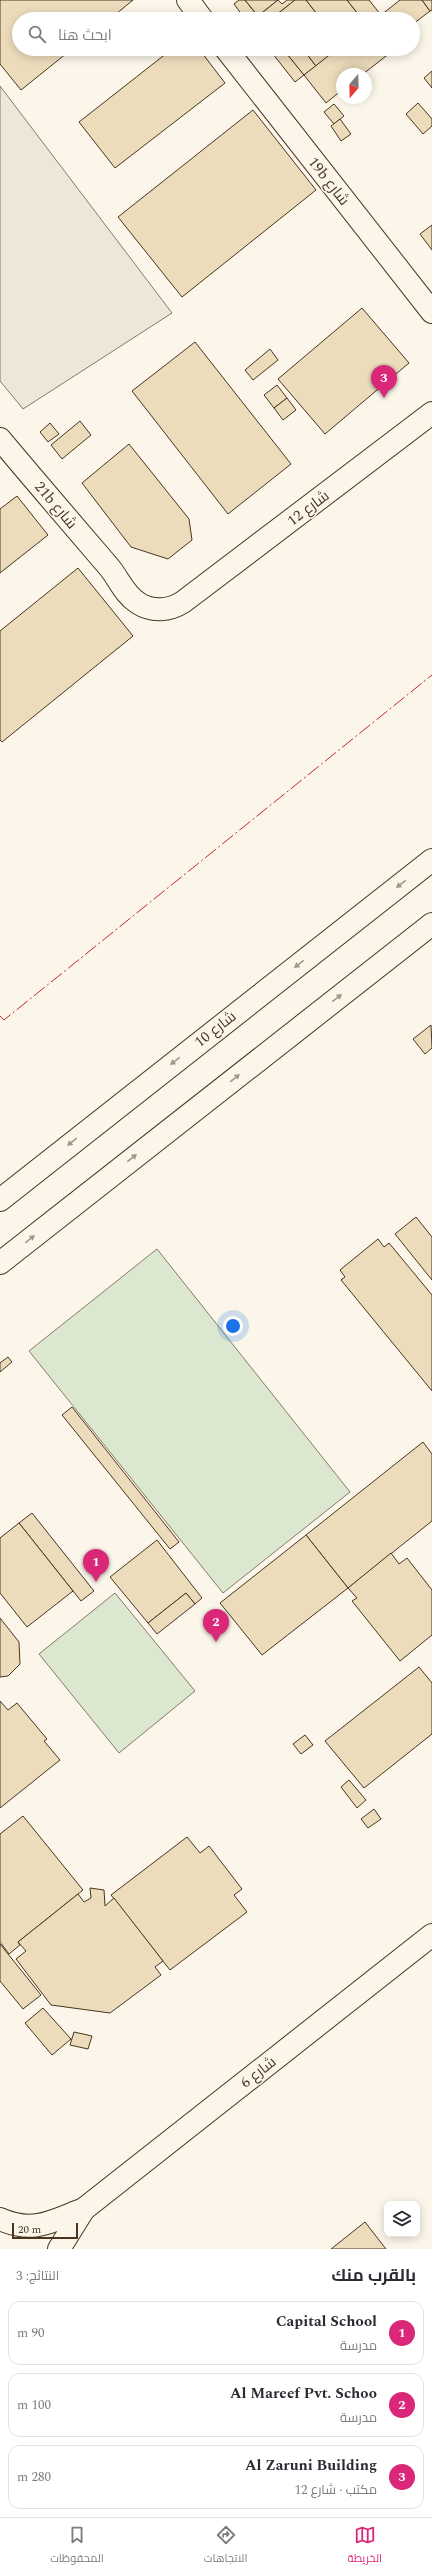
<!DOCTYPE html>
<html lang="ar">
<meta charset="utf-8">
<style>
body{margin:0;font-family:Spectral,Cairo,serif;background:#f7f7f7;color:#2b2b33;direction:rtl}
.controls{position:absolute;right:12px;bottom:12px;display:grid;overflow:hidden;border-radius:8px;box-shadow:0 2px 10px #0003}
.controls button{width:36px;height:36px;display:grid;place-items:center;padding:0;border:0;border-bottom:1px solid #e1e1e2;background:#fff;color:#2b2b33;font:20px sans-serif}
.compass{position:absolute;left:336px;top:68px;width:36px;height:36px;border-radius:50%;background:#fff;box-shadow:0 2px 10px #0003;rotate:199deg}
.scale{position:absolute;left:12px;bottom:10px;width:66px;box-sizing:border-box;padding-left:4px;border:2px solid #4a3520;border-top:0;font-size:11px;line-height:14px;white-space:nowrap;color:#4a3520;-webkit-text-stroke:3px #fbf6e9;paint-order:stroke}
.you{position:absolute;left:233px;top:1326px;width:14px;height:14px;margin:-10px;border:3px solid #fff;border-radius:50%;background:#1a73e8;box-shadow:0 0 0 6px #1a73e833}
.badge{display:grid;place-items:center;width:26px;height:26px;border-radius:50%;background:#db2777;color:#fff;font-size:13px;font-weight:700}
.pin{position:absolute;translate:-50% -33px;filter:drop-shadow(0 1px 2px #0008)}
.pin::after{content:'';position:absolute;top:21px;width:14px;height:12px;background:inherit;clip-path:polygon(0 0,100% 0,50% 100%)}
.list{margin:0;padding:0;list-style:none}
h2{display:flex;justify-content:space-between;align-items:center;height:52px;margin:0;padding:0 16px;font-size:17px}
h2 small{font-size:13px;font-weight:400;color:#7c7c81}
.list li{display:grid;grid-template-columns:26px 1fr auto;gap:12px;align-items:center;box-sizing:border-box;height:64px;margin:0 8px 8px;padding:0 8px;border:1px solid #e1e1e2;border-radius:12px}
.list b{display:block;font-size:15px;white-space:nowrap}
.list p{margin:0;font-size:13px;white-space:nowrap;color:#7c7c81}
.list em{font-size:13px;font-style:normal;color:#7c7c81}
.icon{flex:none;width:22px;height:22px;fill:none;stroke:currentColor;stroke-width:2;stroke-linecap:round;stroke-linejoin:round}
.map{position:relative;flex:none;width:432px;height:2249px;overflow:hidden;direction:ltr}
.search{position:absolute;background:#fff;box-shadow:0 2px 10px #0003;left:12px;right:12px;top:12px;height:44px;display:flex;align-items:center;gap:10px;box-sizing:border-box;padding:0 14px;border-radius:22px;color:#7c7c81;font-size:15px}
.sheet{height:268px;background:#fff}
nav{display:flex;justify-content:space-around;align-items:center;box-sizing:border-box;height:56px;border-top:1px solid #e1e1e2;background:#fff;font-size:11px;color:#7c7c81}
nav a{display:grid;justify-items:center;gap:2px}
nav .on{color:#db2777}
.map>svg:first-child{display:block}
.green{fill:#dce7d0;stroke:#887966}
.parking{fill:#ede7d9;stroke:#887966}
.building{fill:#ecdcbc;stroke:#4a3520}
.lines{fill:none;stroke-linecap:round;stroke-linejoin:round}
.minor-casing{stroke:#4a3520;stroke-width:24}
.minor{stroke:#fbf6e9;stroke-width:22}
.power{stroke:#c62828;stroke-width:1;stroke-dasharray:14 3 2 3;stroke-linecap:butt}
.oneway{fill:#a29684}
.labels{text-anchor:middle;stroke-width:3;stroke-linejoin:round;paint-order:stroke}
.street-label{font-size:15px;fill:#4a3520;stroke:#fbf6e9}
</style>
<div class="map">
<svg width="432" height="2249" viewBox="0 0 432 2249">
<rect width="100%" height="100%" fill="#fbf6e9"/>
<g class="green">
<polygon points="157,1249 350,1492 223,1593 29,1351"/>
<polygon points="115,1593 195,1691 119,1753 39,1654"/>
</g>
<polygon class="parking" points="0,86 172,313 23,409 0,381"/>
<g class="building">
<polygon points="0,0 133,0 110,19 19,19 19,49 72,49 21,90 0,64"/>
<polygon points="239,0 245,0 260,19 245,19 234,4"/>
<polygon points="245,0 278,0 258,16"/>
<polygon points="278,0 282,4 287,0 295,0 271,19 260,19 258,16"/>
<polygon points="295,0 306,0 321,19 279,19 276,15"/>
<polygon points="306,0 347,0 362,19 321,19"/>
<polygon points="347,0 369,0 381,15 376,19 362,19"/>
<polygon points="400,0 422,0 430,11 413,24 413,19 376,19"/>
<polygon points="422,0 432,0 432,10 430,11"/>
<polygon points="172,49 199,49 225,83 115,168 79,122"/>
<polygon points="269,49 283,49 304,75 295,82"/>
<polygon points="283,49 303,49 316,66 304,75"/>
<polygon points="303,49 337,49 316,66"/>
<polygon points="337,49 386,49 390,53 363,74 342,74 342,90 326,103 304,75"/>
<polygon points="432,71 432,88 424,78"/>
<polygon points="418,103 432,119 432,126 423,134 406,114"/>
<polygon points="334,104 344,116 334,124 324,112"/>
<polygon points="253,110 316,190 182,297 118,217"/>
<polygon points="340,119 351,134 341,141 331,126"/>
<polygon points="432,225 432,250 420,234"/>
<polygon points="362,308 409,363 325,434 278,379"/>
<polygon points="195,342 291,464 228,514 132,391"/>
<polygon points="270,349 278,360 253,380 245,370"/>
<polygon points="277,385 287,398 274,408 264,395"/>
<polygon points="287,398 296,410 283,420 274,408"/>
<polygon points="80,421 91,435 62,459 51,445"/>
<polygon points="50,423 59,434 48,442 40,432"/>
<polygon points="129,444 189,519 192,540 168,559 131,547 82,483"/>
<polygon points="17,496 48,535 0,573 0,509"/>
<polygon points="78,568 133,636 2,742 0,740 0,631"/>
<polygon points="431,1025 432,1048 425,1054 413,1039"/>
<polygon points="416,1217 432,1237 432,1280 395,1234"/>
<polygon points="378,1239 384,1247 389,1243 432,1295 432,1391 341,1280 345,1277 340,1270"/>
<polygon points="8,1357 12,1362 0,1372 0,1363"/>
<polygon points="72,1407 179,1542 170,1549 62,1415"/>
<polygon points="423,1442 432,1454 432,1521 348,1588 306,1535"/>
<polygon points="32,1513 94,1591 81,1601 19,1523"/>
<polygon points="19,1523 73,1591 27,1627 0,1593 0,1538"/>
<polygon points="306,1535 348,1588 262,1655 220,1603"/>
<polygon points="157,1540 202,1598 195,1604 186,1593 148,1623 110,1577"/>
<polygon points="391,1553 399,1564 407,1558 432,1590 432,1635 400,1661 352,1601 357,1598 348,1588"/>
<polygon points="186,1593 195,1604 157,1634 148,1623"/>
<polygon points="0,1618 19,1642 20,1664 8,1676 0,1677"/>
<polygon points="419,1667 432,1683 432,1734 364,1788 325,1741"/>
<polygon points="0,1701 8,1710 17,1703 47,1739 44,1741 60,1760 0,1808"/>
<polygon points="305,1735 313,1745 301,1754 293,1744"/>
<polygon points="349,1780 366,1800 357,1808 341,1787"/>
<polygon points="374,1809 381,1819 368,1828 361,1819"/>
<polygon points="23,1816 83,1890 18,1942 20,1945 9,1954 0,1942 0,1834"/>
<polygon points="187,1837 200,1853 209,1846 242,1889 234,1895 247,1912 170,1970 111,1895"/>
<polygon points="90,1888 104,1890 105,1906 114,1898 163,1961 155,1967 161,1975 110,2013 51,2005 16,1959 26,1951 18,1942 78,1894 84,1902 91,1898"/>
<polygon points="0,1944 41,1995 23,2009 0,1981"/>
<polygon points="43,2008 71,2039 52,2055 25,2023"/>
<polygon points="74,2032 92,2036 88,2049 70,2045"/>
<polygon points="365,2222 386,2249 331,2249"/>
</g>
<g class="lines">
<defs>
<g id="minor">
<polyline points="188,0 202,19"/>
<polyline points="226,49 432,312"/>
<path d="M 0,439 C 36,482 73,525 109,567 C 119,579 124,594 138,603 C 152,612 169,611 183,602 L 432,413"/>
<polyline points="0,1200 432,860"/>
<polyline points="0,1263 432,924"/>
<path d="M 0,2219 C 34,2234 52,2221 84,2209 L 432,1935"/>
<polyline points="59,2249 84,2209"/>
</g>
</defs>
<use href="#minor" class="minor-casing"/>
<use href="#minor" class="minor"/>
<polyline class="power" points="0,1016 4,1020 432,675"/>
</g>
<defs><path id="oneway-solid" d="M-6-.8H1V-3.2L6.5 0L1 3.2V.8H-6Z"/></defs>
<g class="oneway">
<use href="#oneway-solid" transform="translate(401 884) rotate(142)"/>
<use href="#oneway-solid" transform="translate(299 964) rotate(142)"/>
<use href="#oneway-solid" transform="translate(337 998) rotate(-38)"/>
<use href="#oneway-solid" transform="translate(175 1061) rotate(142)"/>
<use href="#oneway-solid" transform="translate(235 1078) rotate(-39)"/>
<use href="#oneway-solid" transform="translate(72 1142) rotate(141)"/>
<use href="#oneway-solid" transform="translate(132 1158) rotate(-38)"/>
<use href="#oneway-solid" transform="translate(30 1239) rotate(-39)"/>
</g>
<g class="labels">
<g class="street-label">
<text transform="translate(329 181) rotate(52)" y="5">19b شارع</text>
<text transform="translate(56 505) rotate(50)" y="5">21b شارع</text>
<text transform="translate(308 508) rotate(-37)" y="5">شارع 12</text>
<text transform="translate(215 1029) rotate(-38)" y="5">شارع 10</text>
<text transform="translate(258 2072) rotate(-38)" y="5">شارع 6</text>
</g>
</g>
</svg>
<div class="controls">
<button><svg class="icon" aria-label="layers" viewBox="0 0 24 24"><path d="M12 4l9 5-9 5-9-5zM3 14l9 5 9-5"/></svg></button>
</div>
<svg class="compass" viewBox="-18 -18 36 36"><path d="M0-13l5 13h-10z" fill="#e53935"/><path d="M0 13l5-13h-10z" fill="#7c7c81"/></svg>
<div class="scale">20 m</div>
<div class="you"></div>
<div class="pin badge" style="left:96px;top:1582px">1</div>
<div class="pin badge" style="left:216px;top:1642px">2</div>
<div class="pin badge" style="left:384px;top:398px">3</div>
<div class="search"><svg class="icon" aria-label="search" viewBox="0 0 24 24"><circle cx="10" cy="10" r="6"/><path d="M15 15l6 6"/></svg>ابحث هنا</div>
</div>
<section class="sheet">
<h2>بالقرب منك<small>النتائج: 3</small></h2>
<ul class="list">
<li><span class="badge">1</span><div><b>Capital School</b><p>مدرسة</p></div><em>90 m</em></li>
<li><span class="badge">2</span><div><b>Al Mareef Pvt. Schoo</b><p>مدرسة</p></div><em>100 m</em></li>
<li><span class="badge">3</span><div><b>Al Zaruni Building</b><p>مكتب · شارع 12</p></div><em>280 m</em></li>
</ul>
</section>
<nav>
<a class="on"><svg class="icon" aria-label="map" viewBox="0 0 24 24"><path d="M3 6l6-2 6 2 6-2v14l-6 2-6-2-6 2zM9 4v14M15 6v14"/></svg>الخريطة</a>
<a><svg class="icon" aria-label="directions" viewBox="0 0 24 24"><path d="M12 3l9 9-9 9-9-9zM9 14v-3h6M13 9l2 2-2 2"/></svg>الاتجاهات</a>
<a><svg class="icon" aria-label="saved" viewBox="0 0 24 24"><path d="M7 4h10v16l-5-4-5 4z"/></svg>المحفوظات</a>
</nav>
